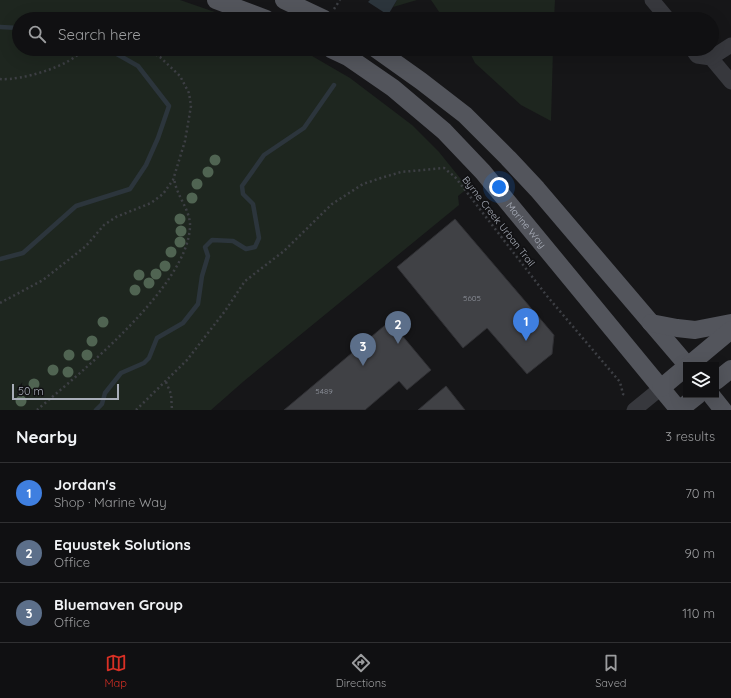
<!DOCTYPE html>
<meta charset="utf-8">
<style>
body{margin:0;font-family:Quicksand,sans-serif;background:#19191b;color:#f1f3f6}
.controls{position:absolute;right:12px;bottom:12px;display:grid;overflow:hidden;border-radius:0px;box-shadow:0 4px 16px #0002}
.controls button{width:36px;height:36px;display:grid;place-items:center;padding:0;border:0;border-bottom:1px solid #303032;background:#101012;color:#f1f3f6;font:20px sans-serif}
.scale{position:absolute;left:12px;bottom:10px;width:107px;box-sizing:border-box;padding-left:4px;border:2px solid #a8adb8;border-top:0;font-size:11px;line-height:14px;white-space:nowrap;color:#a8adb8;-webkit-text-stroke:3px #111113;paint-order:stroke}
.you{position:absolute;left:499px;top:187px;width:14px;height:14px;margin:-10px;border:3px solid #fff;border-radius:50%;background:#1a73e8;box-shadow:0 0 0 6px #1a73e833}
.badge{display:grid;place-items:center;width:26px;height:26px;border-radius:50%;background:#d93025;color:#fff;font-size:13px;font-weight:700}
.pin{position:absolute;translate:-50% -33px;filter:drop-shadow(0 1px 2px #0008)}
.pin::after{content:'';position:absolute;top:21px;width:14px;height:12px;background:inherit;clip-path:polygon(0 0,100% 0,50% 100%)}
.list{margin:0;padding:0;list-style:none}
h2{display:flex;justify-content:space-between;align-items:center;height:52px;margin:0;padding:0 16px;font-size:17px}
h2 small{font-size:13px;font-weight:400;color:#9c9d9f}
.list li{display:grid;grid-template-columns:26px 1fr auto;gap:12px;align-items:center;box-sizing:border-box;height:60px;padding:0 16px;border-top:1px solid #303032}
.list b{display:block;font-size:15px;white-space:nowrap}
.list p{margin:0;font-size:13px;white-space:nowrap;color:#9c9d9f}
.list em{font-size:13px;font-style:normal;color:#9c9d9f}
.icon{flex:none;width:22px;height:22px;fill:none;stroke:currentColor;stroke-width:2;stroke-linecap:round;stroke-linejoin:round}
.map{position:relative;flex:none;width:731px;height:410px;overflow:hidden}
.search{position:absolute;background:#101012;box-shadow:0 4px 16px #0002;left:12px;right:12px;top:12px;height:44px;display:flex;align-items:center;gap:10px;box-sizing:border-box;padding:0 14px;border-radius:22px;color:#9c9d9f;font-size:15px}
.sheet{height:232px;background:#101012}
nav{display:flex;justify-content:space-around;align-items:center;box-sizing:border-box;height:56px;border-top:1px solid #303032;background:#101012;font-size:11px;color:#9c9d9f}
nav a{display:grid;justify-items:center;gap:2px}
nav .on{color:#d93025}
.map>svg:first-child{display:block}
.green{fill:#1e261f}
.water{fill:#2c353c}
.lines{fill:none;stroke-linecap:round;stroke-linejoin:round}
.stream{stroke:#2c353c;stroke-width:4.5}
.building{fill:#404145;stroke:#303034}
.path{stroke:#3d3f44;stroke-width:2.5;stroke-dasharray:2 3;stroke-linecap:butt}
.minor{stroke:#37383d;stroke-width:15}
.major{stroke:#53555c;stroke-width:18}
.tree{fill:#506452}
.labels{text-anchor:middle;stroke-width:3.5;stroke-linejoin:round;paint-order:stroke}
.number-label{font-size:8px;fill:#8e929b}
.street-label{font-size:10px;fill:#a8adb8;stroke:#111113}
</style>
<div class="map">
<svg width="731" height="410" viewBox="0 0 731 410">
<rect width="100%" height="100%" fill="#161618"/>
<g class="green">
<polygon points="0,0 180,0 235,19 19,19 19,49 300,49 350,78 412,125 439,152 468,188 458,196 459,205 244,381 211,410 0,410"/>
<polygon points="397,0 417,0 393,7"/>
<polygon points="431,0 555,0 554,19 444,19"/>
<polygon points="468,49 553,49 551,121 521,105 475,63"/>
</g>
<polygon class="water" points="370,0 397,0 388,15 368,2"/>
<g class="lines">
<g class="stream">
<polyline points="0,27 19,28"/>
<polyline points="0,259 23,253 76,206 130,189 146,165 158,138 169,106 138,66 108,49"/>
<polyline points="96,410 102,404 105,393 121,373 144,363 149,358 157,338 183,323 198,304 202,276 208,256 205,247 212,240 233,241 246,249 255,247 259,238 253,204 243,194 242,186 264,155 304,128 334,85"/>
</g>
</g>
<g class="building">
<polygon points="455,219 554,335 552,354 527,374 487,328 463,348 397,267"/>
<polygon points="390,321 431,370 407,390 399,381 365,410 284,410"/>
<polygon points="446,386 465,410 418,410"/>
</g>
<g class="lines">
<g class="path">
<polyline points="334,9 340,0"/>
<path d="M 0,79 C 20,81 72,66 83,49"/>
<polyline points="0,303 43,280 86,246 104,225 116,217 151,203 163,194 173,180 185,141 191,106 189,93 180,76 160,57 145,49"/>
<polyline points="166,382 171,394 172,410"/>
<path d="M 37,410 C 81,372 187,287 190,227 C 191,210 176,196 174,178"/>
<polyline points="136,410 187,360 225,311 245,281 284,251 332,204 363,184 381,178 401,172 444,168 455,177 547,296 620,382 623,394 626,396"/>
</g>
<g class="minor">
<polyline points="652,0 668,19"/>
<polyline points="692,49 697,56 711,58 731,82"/>
<polyline points="711,58 731,45"/>
<polyline points="634,410 661,388"/>
</g>
<g class="major">
<polyline points="216,0 266,19"/>
<polyline points="284,0 324,19"/>
<path id="s1" d="M 331,49 L 348,57 L 393,88 L 444,131 L 483,172 L 679,410 L 698,395"/>
<polyline points="376,49 421,81 465,115 508,158 537,189 687,365"/>
<polyline points="651,323 677,328 695,330 731,323"/>
<polyline points="689,365 731,330"/>
<polyline points="716,381 731,369"/>
<polyline points="661,388 686,367"/>
<polyline points="711,395 723,410"/>
</g>
</g>
<g class="tree">
<circle cx="215" cy="160" r="5.5"/>
<circle cx="208" cy="172" r="5.5"/>
<circle cx="197" cy="184" r="5.5"/>
<circle cx="192" cy="198" r="5.5"/>
<circle cx="180" cy="219" r="5.5"/>
<circle cx="181" cy="231" r="5.5"/>
<circle cx="180" cy="242" r="5.5"/>
<circle cx="171" cy="252" r="5.5"/>
<circle cx="165" cy="266" r="5.5"/>
<circle cx="156" cy="274" r="5.5"/>
<circle cx="139" cy="275" r="5.5"/>
<circle cx="149" cy="283" r="5.5"/>
<circle cx="135" cy="290" r="5.5"/>
<circle cx="103" cy="322" r="5.5"/>
<circle cx="92" cy="341" r="5.5"/>
<circle cx="69" cy="355" r="5.5"/>
<circle cx="87" cy="355" r="5.5"/>
<circle cx="53" cy="370" r="5.5"/>
<circle cx="68" cy="372" r="5.5"/>
<circle cx="34" cy="384" r="5.5"/>
<circle cx="21" cy="401" r="5.5"/>
</g>
<g class="labels">
<g class="number-label">
<text x="472" y="301">5605</text>
<text x="324" y="394">5489</text>
</g>
<g class="street-label">
<text transform="translate(499 221) rotate(52)" y="4">Byrne Creek Urban Trail</text>
<text dy="4" stroke="none"><textPath href="#s1" startOffset="265">Marine Way</textPath></text>
</g>
</g>
</svg>
<div class="controls">
<button><svg class="icon" aria-label="layers" viewBox="0 0 24 24"><path d="M12 4l9 5-9 5-9-5zM3 14l9 5 9-5"/></svg></button>
</div>
<div class="scale">50 m</div>
<div class="you"></div>
<div class="pin badge" style="left:526px;top:341px;background:#3f7fe0">1</div>
<div class="pin badge" style="left:398px;top:344px;background:#5c6f8a">2</div>
<div class="pin badge" style="left:363px;top:366px;background:#5c6f8a">3</div>
<div class="search"><svg class="icon" aria-label="search" viewBox="0 0 24 24"><circle cx="10" cy="10" r="6"/><path d="M15 15l6 6"/></svg>Search here</div>
</div>
<section class="sheet">
<h2>Nearby<small>3 results</small></h2>
<ul class="list">
<li><span class="badge" style="background:#3f7fe0">1</span><div><b>Jordan's</b><p>Shop · Marine Way</p></div><em>70 m</em></li>
<li><span class="badge" style="background:#5c6f8a">2</span><div><b>Equustek Solutions</b><p>Office</p></div><em>90 m</em></li>
<li><span class="badge" style="background:#5c6f8a">3</span><div><b>Bluemaven Group</b><p>Office</p></div><em>110 m</em></li>
</ul>
</section>
<nav>
<a class="on"><svg class="icon" aria-label="map" viewBox="0 0 24 24"><path d="M3 6l6-2 6 2 6-2v14l-6 2-6-2-6 2zM9 4v14M15 6v14"/></svg>Map</a>
<a><svg class="icon" aria-label="directions" viewBox="0 0 24 24"><path d="M12 3l9 9-9 9-9-9zM9 14v-3h6M13 9l2 2-2 2"/></svg>Directions</a>
<a><svg class="icon" aria-label="saved" viewBox="0 0 24 24"><path d="M7 4h10v16l-5-4-5 4z"/></svg>Saved</a>
</nav>
